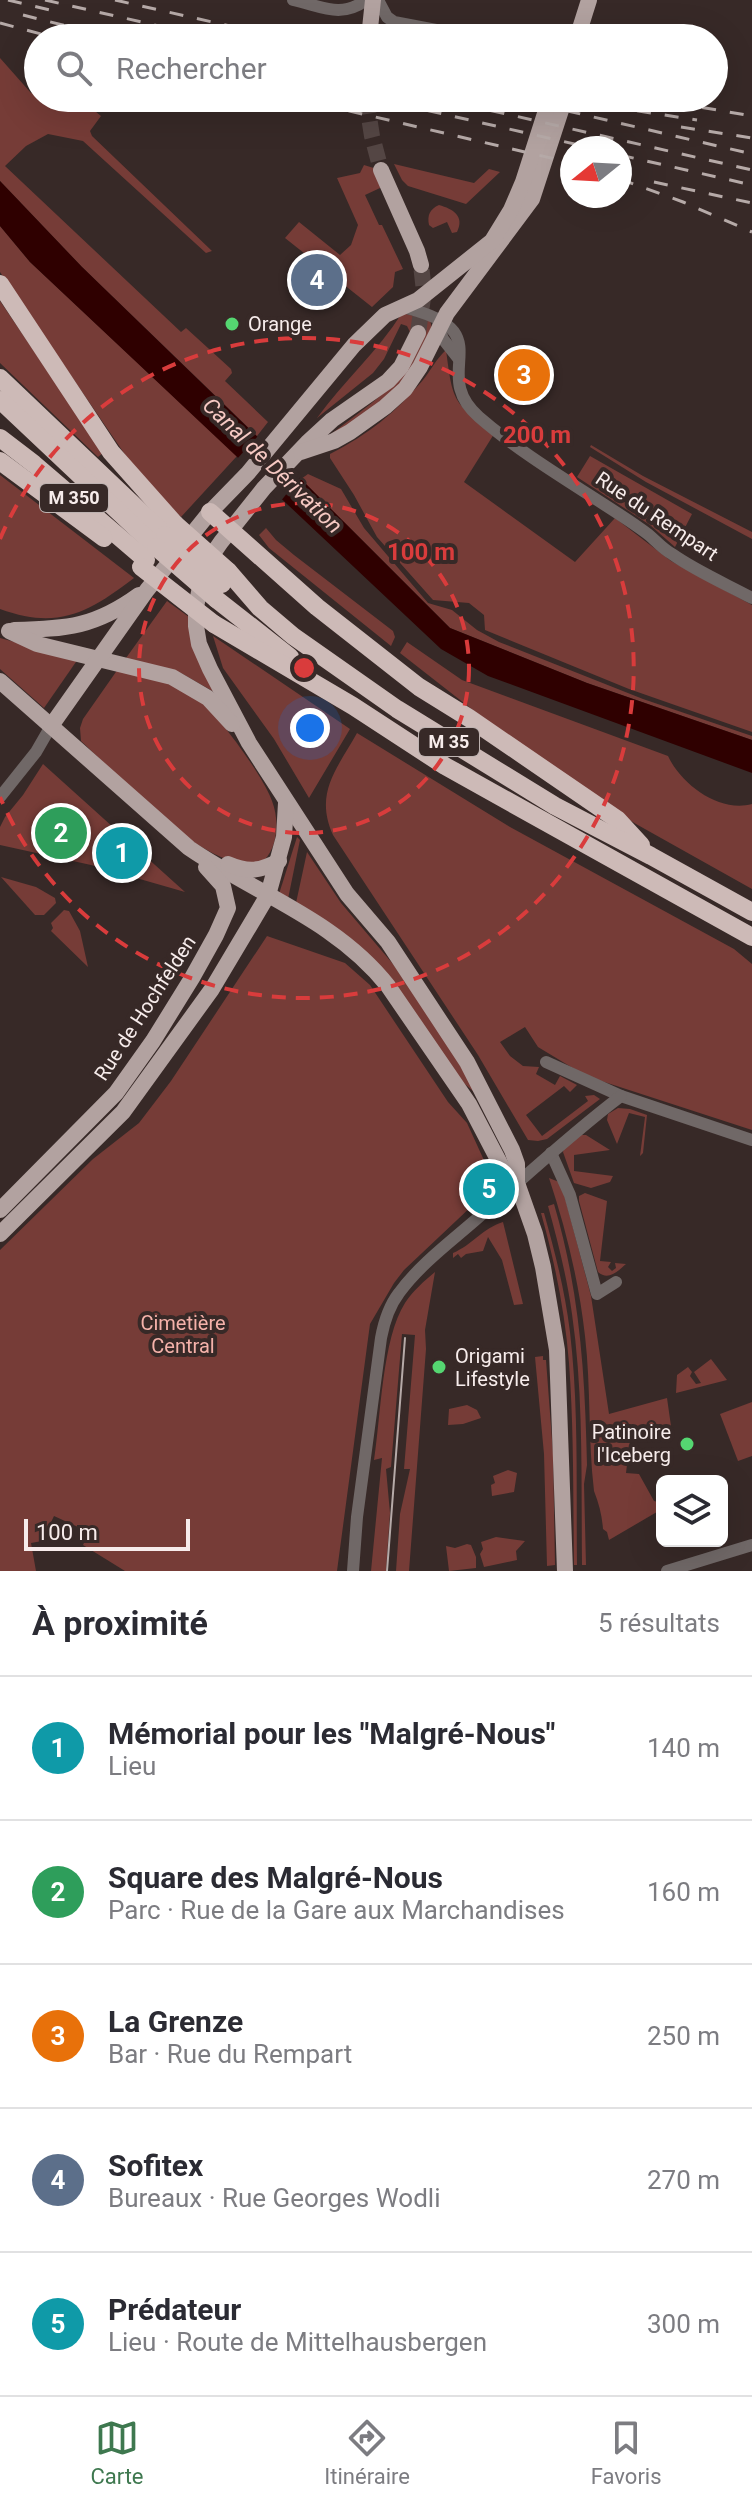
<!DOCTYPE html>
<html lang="fr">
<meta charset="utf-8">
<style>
body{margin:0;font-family:Roboto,sans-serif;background:#f2f2f3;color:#2b2b33}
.controls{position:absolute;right:24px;bottom:24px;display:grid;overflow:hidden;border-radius:12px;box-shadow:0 8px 32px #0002}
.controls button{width:72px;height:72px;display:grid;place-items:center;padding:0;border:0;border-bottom:2px solid #e1e1e2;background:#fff;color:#2b2b33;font:40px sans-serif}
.compass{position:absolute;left:560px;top:136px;width:72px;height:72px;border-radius:50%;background:#fff;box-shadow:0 8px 32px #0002;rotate:252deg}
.scale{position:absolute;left:24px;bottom:20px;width:166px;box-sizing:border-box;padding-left:8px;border:4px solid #f7eceb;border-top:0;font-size:22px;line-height:28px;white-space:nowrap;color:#f7eceb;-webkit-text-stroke:6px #372927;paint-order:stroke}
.you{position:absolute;left:310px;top:728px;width:28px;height:28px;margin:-20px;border:6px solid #fff;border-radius:50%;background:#1a73e8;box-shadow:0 0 0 12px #1a73e833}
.badge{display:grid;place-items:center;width:52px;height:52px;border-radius:50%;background:#3e784f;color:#fff;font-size:26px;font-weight:700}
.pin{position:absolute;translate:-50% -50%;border:4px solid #fff;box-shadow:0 2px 8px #0006}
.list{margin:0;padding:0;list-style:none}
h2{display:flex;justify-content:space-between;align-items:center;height:104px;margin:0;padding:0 32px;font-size:34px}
h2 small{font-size:26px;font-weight:400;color:#7c7c81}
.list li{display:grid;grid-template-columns:52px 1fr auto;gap:24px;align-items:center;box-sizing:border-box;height:144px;padding:0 32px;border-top:2px solid #e1e1e2}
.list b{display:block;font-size:30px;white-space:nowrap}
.list p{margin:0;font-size:26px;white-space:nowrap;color:#7c7c81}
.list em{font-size:26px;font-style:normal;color:#7c7c81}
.icon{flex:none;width:44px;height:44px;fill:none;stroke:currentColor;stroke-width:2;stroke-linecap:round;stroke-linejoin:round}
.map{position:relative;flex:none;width:752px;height:1571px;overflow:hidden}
.search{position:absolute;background:#fff;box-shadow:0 8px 32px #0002;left:24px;right:24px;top:24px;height:88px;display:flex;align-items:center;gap:20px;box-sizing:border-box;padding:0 28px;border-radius:44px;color:#7c7c81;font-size:30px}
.sheet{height:824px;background:#fff}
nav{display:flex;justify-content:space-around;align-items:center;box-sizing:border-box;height:112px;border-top:2px solid #e1e1e2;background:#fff;font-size:22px;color:#7c7c81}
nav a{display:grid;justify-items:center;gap:4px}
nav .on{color:#3e784f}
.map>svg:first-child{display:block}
.green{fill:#763c37}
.water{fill:#2f0000}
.pier{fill:#372927}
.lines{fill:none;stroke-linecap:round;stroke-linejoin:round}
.major-tunnel{stroke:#544644;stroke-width:16;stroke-dasharray:16 8;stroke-linecap:butt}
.minor{stroke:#706867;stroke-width:12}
.major{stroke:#b2a2a0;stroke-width:16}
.highway{stroke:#cdbab7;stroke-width:18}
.tram{stroke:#b6aaa8;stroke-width:2}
.rail{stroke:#b6aaa8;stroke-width:3;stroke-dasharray:14 14;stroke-linecap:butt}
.highway-bridge{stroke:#cdbab7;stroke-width:18}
.ring{fill:none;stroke:#d93c3c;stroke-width:4;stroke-dasharray:14 10}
.poi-dot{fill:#55d671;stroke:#372927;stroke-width:3}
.labels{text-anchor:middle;stroke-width:8;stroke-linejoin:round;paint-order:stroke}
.shield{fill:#372927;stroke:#bdb2b0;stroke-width:2}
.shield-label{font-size:18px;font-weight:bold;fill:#f7eceb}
.poi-label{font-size:20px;fill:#f7eceb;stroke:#372927;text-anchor:start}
.street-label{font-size:20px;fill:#f7eceb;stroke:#372927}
.park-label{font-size:20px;fill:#f5b2aa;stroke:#372927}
.water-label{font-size:22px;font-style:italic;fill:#f6c9c3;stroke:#372927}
.centre{fill:#d93c3c;stroke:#372927;stroke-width:4}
.ring-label{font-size:24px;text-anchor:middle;font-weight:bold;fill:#d93c3c;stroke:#372927;stroke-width:8;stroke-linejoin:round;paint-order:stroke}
</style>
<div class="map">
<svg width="752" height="1571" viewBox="0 0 752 1571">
<rect width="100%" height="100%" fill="#372927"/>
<g class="green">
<polygon points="0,58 31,93 38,92 38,98 79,98 101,116 90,131 92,136 212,251 206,253 83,141 48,134 26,146 5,166 181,332 186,328 231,369 232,373 225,381 268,422 257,436 82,267 0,181"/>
<polygon points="394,164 474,183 489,169 500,172 466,204 408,186 402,180"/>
<polygon points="364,165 380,170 380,188 365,195 379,225 382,225 403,269 395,272 393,287 372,307 285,238 299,222 340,255 351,245 358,225 337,178 360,173"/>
<path d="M 439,205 C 453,209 465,216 457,232 L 452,233 L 447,222 L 433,228 L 429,225 C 427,215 430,209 439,205 Z"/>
<polygon points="0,226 30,262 237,456 181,517 139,475 0,272"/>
<polygon points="0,301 103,453 98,457 0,363"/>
<path d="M 402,313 L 430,320 L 432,328 L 404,381 L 355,423 L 329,436 C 367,405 410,382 424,333 L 411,334 L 407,326 L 401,324 L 384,359 L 373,373 L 317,418 C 343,382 378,351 402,313 Z"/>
<path d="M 446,350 C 453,402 452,401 494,434 L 464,482 L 575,562 L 615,518 L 671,561 L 752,605 L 752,732 L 629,689 L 485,630 L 484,615 L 469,603 L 433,600 L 377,537 L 354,495 L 330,458 L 330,454 C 369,434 395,413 423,380 C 431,370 437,358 446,350 Z"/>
<polygon points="591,445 643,476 752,532 752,539 646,482 590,447"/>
<polygon points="590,456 692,514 675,547 650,525 577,477"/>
<polygon points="308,474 341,489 364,528 428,603 452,610 477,630 499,642 643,699 752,736 752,740 587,683 450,628 301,479"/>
<path d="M 0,475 L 134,578 C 88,613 58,630 0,609 Z"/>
<polygon points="266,528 276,540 294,555 393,631 395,637 391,646 269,548 259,535"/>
<polygon points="167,601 189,617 216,693 181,673 126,658"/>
<polygon points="213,636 350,729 309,798 274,739 223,668"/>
<polygon points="0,638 78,659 44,708 0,669"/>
<path d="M 407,642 L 462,680 L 668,756 C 681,784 719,813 752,804 L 752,889 L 636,824 L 552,772 L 400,653 Z"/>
<path d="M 118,669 C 145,676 171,681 194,696 C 215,709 264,777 272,801 C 280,821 278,851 260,864 C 250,863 239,863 229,860 C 178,843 121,778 81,741 L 80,728 L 83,719 Z"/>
<path d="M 357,733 L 510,827 L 734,949 L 752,964 L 752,1130 L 586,1076 L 538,1047 L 525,1027 L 500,1042 L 510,1056 L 523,1066 L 539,1067 L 536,1074 L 555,1085 L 560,1076 L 577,1085 L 570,1092 L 564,1086 L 526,1115 L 542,1136 L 588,1101 L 585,1096 L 594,1095 L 600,1099 L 547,1139 L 538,1141 L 528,1140 L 478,1055 L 333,835 C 314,793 337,769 357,733 Z"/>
<polygon points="43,764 185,892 91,865 0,845 0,827 5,817 23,795"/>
<polygon points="297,837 300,840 288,899 279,894"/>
<polygon points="307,852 341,903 393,964 432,1020 479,1096 454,1075 408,1005 296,903"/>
<polygon points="1,877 36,887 55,898 56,903 44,915 35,915"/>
<polygon points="64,910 69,911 80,931 88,967 51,931 53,928 51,923"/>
<polygon points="267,936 345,963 370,985 448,1102 467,1123 493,1180 492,1187 404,1270 394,1283 370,1324 337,1571 125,1571 83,1545 89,1532 54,1516 42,1541 31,1543 36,1571 0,1571 0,1250 93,1159 139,1123 171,1081"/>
<polygon points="618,1108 630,1109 647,1115 643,1153 640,1156 645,1117 629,1113 617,1144 607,1120 608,1114"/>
<polygon points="581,1135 586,1135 610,1150 574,1155 574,1171 613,1176 610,1182 591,1188 574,1183 563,1152 564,1148"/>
<path d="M 549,1178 L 559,1182 L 563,1190 L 591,1296 L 609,1414 L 667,1398 L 671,1426 L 631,1432 L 626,1473 L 639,1474 L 654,1501 L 662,1503 L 662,1509 L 609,1540 L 607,1532 L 603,1529 C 602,1515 599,1504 594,1491 C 588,1440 591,1387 585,1336 C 579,1282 566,1229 549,1178 Z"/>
<path d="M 585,1193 L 607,1201 L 600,1261 L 611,1262 L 608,1267 L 612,1271 L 616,1268 L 615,1263 L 626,1264 C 617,1272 608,1281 598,1272 L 579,1201 L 579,1196 Z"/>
<path d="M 554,1204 C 580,1292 585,1374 587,1465 L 584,1484 L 586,1565 L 582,1565 C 581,1482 584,1397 572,1314 C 567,1278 558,1242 548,1206 Z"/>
<path d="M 541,1213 L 544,1213 C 555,1252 565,1291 570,1332 C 579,1409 576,1488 577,1565 L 574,1565 C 573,1498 574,1430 569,1363 C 565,1312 555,1263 541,1213 Z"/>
<path d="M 503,1222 L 523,1304 L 514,1305 L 502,1260 L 488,1237 L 483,1251 L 466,1254 L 461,1258 L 458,1254 L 453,1258 L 453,1253 C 472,1245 483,1228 503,1222 Z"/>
<path d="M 435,1272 L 425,1330 L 426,1349 L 409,1571 L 396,1571 L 400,1514 L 410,1469 L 404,1469 L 415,1335 L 402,1334 L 391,1467 L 386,1469 L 390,1513 L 386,1571 L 371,1571 L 382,1458 L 374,1460 C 381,1416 382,1339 405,1303 C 413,1291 424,1281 435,1272 Z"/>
<polygon points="543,1356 543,1360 546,1360 553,1453 555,1565 547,1566 544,1454 535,1357"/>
<polygon points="711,1359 727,1380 676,1393 677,1375 688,1367 692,1372 690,1376 696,1384 701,1383 694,1372"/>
<polygon points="752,1402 752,1456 738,1461 720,1414"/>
<polygon points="467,1405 477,1410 481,1418 463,1424 448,1425 449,1409"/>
<polygon points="508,1470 517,1473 514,1492 492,1496 491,1485 495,1483 493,1476"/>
<polygon points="496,1537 525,1541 516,1551 517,1560 484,1567 480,1554 483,1549 481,1542"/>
<polygon points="467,1544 471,1545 476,1557 476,1568 449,1571 446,1546 455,1548"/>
</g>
<polygon class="water" points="0,181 82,267 301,479 450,628 587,683 752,740 752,773 488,676 441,649 30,262 0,226"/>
<polygon class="pier" points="258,436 302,475 280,502 236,460"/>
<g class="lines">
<g class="major-tunnel">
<polyline points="366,98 372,136 381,170"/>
<polyline points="418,333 424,291 421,265"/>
</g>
<g class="minor">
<path d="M 293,0 C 321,6 341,19 366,0"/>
<polyline points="378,0 387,17 394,22 478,38"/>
<path d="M 402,307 C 506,331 426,371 479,417 C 518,451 565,479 608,507 C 622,516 636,525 649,535 C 656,541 663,549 672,554 C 696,571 726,584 752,598"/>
<polyline points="438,325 443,339 458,358"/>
<polyline points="0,797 36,752 51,726"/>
<polyline points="546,1062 621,1096 752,1140"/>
<polyline points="551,1153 570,1195 597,1294 616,1282"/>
<path d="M 353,1571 L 357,1517 L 381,1338 C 384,1322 389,1306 399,1293 C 421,1263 453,1240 480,1216 C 527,1175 572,1133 621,1096"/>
<polyline points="667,1571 752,1545"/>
</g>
<g class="major">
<polyline points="369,38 373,0"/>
<polyline points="577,38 589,0"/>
<polyline points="381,170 417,251 421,265"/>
<polyline points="418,333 401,367 388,381 332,420 307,443 264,488 221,542 212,555 202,577 196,607 196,626 199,644 210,669 249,743 347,894 388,942 467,1062 512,1150 517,1164 517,1183 535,1234 543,1267 557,1350 565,1571"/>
<polyline points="301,452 334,441 350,432 385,407 405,389 420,367 447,313 532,199 565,98"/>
<path d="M 14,630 C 67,629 95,627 139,595"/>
<polyline points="9,631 37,644 172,677 208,698 232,724"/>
<path d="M 0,681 L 189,848 C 256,894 336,920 388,986 L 469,1104 L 505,1173 L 517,1183"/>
<polyline points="51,726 147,590 210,512 248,473 354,345 385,315 418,300 492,241 511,210 523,182 550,98"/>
<path d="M 228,864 C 249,873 260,871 279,861"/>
<polyline points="0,1210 116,1093 153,1041 192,978 216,935 228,908 223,886 206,867"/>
<polyline points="0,1234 123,1112 212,989 268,895 284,837 286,803"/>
</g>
<g class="highway">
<polyline points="0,284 111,452 175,524"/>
<polyline points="0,378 165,535"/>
<polyline points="0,400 156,547"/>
<polyline points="0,438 34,464 146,560"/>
<polyline points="0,461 104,538"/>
<polyline points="210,512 317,607 419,687 469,718 618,820 641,845"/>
<polyline points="228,571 260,608 293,636 397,709 555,806 651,856 752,912"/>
<polyline points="216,599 290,657"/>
<polyline points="214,624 353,706 445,766 752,937"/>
</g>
<polyline class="tram" points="387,1571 405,1338"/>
<g class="rail">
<polyline points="8,0 54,11"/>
<polyline points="45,0 212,38"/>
<polyline points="115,0 283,38"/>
<polyline points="23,15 114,38"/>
<polyline points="0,23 56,38"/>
<polyline points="294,98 572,163"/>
<polyline points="373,98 592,148"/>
<polyline points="436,98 752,170"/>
<polyline points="512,98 752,154"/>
<polyline points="554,98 697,120"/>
<polyline points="647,98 752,116"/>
<polyline points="681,127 752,138"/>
<polyline points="620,155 752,185"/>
<polyline points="620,179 683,202 752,232"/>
<polyline points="654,182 752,203"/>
</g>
<g class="highway-bridge">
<polyline points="175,524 228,571"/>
<polyline points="165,535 222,584"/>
<polyline points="156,547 216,599"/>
<polyline points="141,567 214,624"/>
</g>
</g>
<g class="ring">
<circle cx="304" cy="668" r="165"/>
<path d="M0 539A330 330 0 1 1 0 797"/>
</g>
<g class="poi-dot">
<circle cx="232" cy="324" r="8"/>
<circle cx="439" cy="1367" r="8"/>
<circle cx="687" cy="1444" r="8"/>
</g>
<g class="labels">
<g class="shield">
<rect x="40" y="484" width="68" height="28" rx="6"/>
<rect x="419" y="728" width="60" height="28" rx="6"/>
</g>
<g class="shield-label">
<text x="74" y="504">M 350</text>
<text x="449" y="748">M 35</text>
</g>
<g class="poi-label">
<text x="248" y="331">Orange</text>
<text x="455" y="1363">Origami<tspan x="455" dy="23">Lifestyle</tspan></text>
<text x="671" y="1439" text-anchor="end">Patinoire<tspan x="671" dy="23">l'Iceberg</tspan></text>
</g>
<g class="street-label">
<text transform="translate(657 516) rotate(34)" y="7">Rue du Rempart</text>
<text transform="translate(145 1008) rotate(-57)" y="7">Rue de Hochfelden</text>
</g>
<g class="park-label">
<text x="183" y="1330">Cimetière<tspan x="183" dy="23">Central</tspan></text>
</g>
<g class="water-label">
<text transform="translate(273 465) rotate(44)" y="8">Canal de Dérivation</text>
</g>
</g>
<circle cx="304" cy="668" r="12" class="centre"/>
<g class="ring-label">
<text x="537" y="443">200 m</text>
<text x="421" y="560">100 m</text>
</g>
</svg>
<div class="controls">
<button><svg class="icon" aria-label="layers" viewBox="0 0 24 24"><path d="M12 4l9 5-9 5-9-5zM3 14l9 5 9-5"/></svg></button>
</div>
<svg class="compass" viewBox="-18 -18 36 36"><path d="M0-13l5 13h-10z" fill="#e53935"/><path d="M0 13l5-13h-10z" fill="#7c7c81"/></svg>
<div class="scale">100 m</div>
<div class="you"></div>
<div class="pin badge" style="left:122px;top:853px;background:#0f9aa8">1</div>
<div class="pin badge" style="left:61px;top:833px;background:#2e9e5b">2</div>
<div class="pin badge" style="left:524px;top:375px;background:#e8710a">3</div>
<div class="pin badge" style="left:317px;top:280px;background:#5c6f8a">4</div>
<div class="pin badge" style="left:489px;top:1189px;background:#0f9aa8">5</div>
<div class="search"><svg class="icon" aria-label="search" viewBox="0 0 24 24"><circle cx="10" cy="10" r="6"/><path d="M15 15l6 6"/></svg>Rechercher</div>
</div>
<section class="sheet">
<h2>À proximité<small>5 résultats</small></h2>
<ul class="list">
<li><span class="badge" style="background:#0f9aa8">1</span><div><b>Mémorial pour les &quot;Malgré-Nous&quot;</b><p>Lieu</p></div><em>140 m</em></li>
<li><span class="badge" style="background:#2e9e5b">2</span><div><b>Square des Malgré-Nous</b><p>Parc · Rue de la Gare aux Marchandises</p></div><em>160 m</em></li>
<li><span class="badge" style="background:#e8710a">3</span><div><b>La Grenze</b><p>Bar · Rue du Rempart</p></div><em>250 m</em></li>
<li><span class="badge" style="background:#5c6f8a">4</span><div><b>Sofitex</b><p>Bureaux · Rue Georges Wodli</p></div><em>270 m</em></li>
<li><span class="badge" style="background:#0f9aa8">5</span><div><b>Prédateur</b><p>Lieu · Route de Mittelhausbergen</p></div><em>300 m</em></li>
</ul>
</section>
<nav>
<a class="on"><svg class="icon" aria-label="map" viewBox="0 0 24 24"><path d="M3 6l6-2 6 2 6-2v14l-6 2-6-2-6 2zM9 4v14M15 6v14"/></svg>Carte</a>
<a><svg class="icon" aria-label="directions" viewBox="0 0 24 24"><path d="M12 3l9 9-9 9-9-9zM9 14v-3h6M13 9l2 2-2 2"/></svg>Itinéraire</a>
<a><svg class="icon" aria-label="saved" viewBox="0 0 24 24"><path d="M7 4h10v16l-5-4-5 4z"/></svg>Favoris</a>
</nav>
